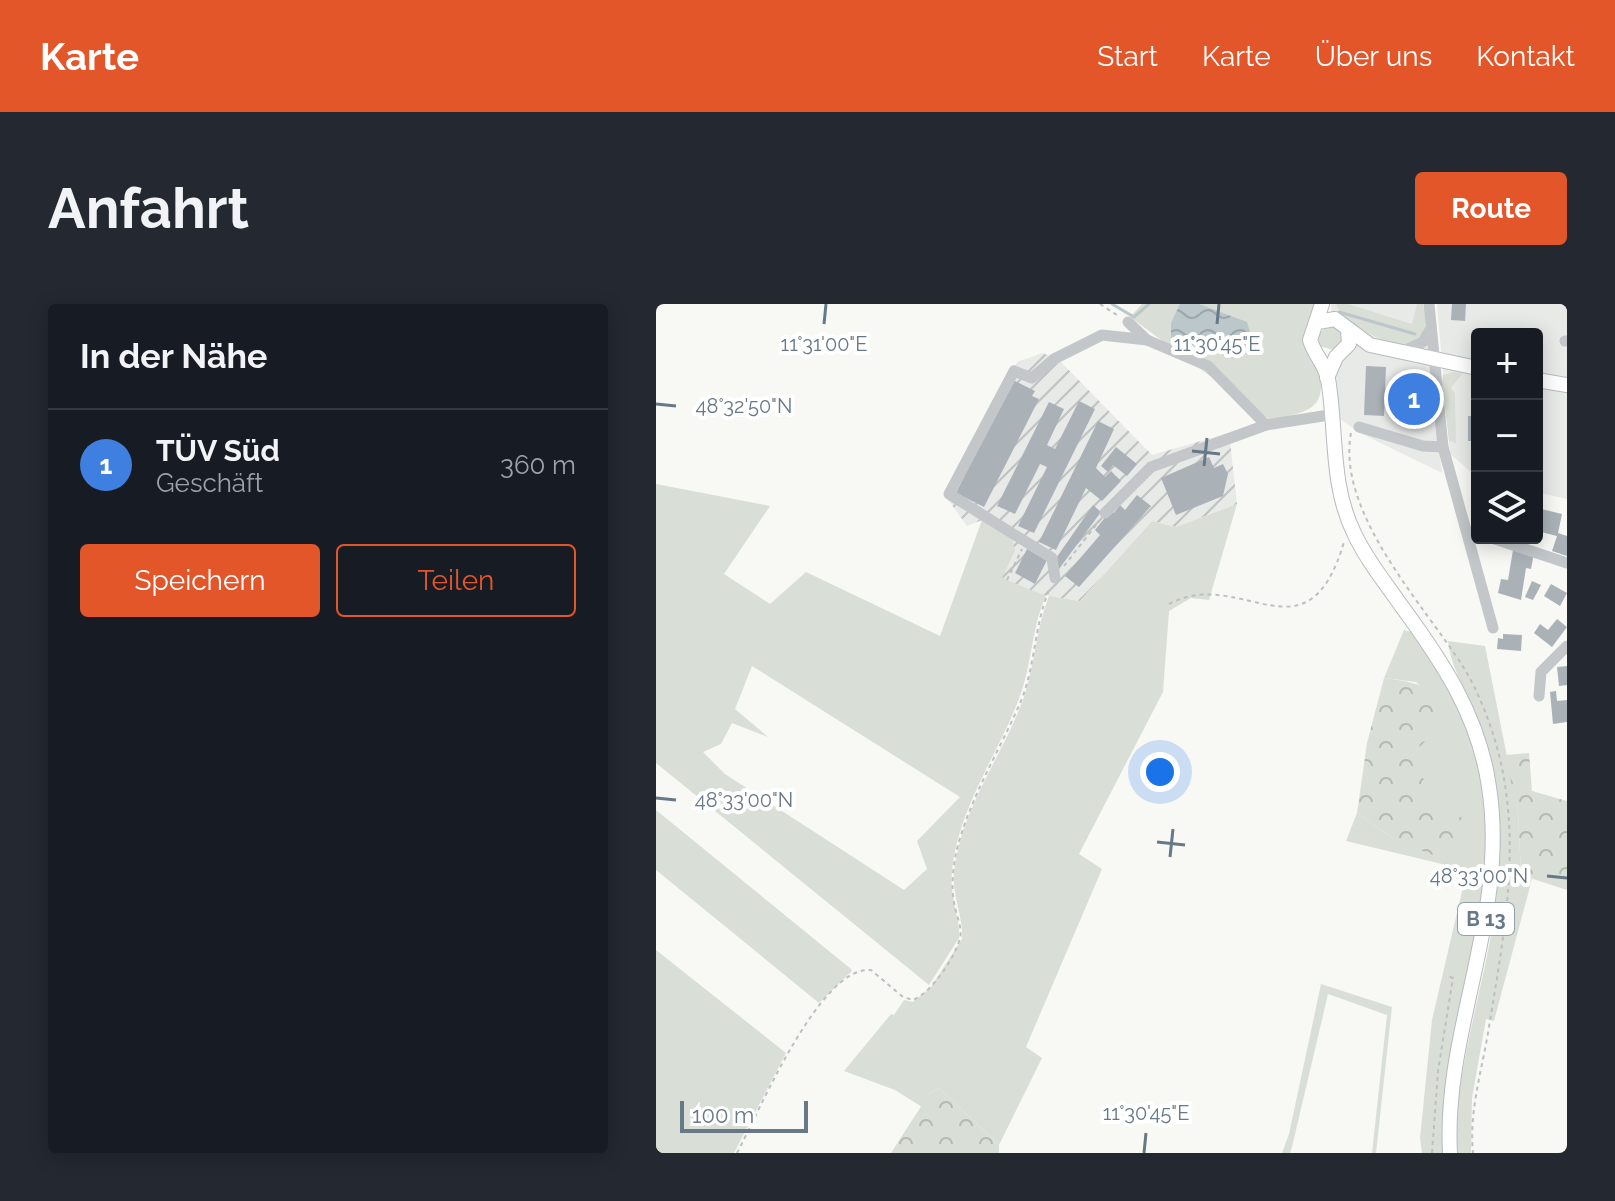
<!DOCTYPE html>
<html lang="de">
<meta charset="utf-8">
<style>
body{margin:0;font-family:Raleway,sans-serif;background:#242831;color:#f1f3f6}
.controls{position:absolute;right:24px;top:24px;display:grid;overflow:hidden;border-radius:8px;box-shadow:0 4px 20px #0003}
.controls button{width:72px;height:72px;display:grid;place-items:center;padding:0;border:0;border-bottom:2px solid #363941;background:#171b24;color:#f1f3f6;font:40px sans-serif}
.scale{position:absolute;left:24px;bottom:20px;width:128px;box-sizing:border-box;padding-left:8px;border:4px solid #677886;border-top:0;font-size:22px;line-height:28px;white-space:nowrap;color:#677886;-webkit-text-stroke:6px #fff;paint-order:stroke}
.you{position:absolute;left:504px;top:468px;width:28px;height:28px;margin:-20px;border:6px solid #fff;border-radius:50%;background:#1a73e8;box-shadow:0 0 0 12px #1a73e833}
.badge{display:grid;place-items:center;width:52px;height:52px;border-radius:50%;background:#e3562a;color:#fff;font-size:26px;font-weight:700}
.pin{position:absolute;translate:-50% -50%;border:4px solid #fff;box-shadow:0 2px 8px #0006}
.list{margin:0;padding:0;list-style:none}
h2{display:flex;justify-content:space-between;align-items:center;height:104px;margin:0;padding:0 32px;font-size:34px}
h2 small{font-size:26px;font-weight:400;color:#9ea1a6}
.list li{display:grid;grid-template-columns:52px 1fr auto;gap:24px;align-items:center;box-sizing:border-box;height:112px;padding:0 32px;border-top:2px solid #363941}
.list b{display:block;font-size:30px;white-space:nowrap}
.list p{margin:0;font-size:26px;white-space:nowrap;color:#9ea1a6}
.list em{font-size:26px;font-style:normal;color:#9ea1a6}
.actions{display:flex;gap:16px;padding:24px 32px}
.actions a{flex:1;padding:18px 0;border:2px solid #e3562a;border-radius:8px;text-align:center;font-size:28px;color:#e3562a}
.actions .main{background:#e3562a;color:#fff}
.icon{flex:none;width:44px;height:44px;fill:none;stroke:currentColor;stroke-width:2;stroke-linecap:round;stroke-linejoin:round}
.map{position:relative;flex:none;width:911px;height:849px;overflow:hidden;border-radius:8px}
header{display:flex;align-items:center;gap:48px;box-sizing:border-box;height:112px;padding:0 40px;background:#e3562a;color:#fff}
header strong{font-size:38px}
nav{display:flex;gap:44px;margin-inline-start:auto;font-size:28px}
.intro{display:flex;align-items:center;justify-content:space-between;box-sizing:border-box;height:192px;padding:0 48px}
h1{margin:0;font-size:56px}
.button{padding:20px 36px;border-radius:8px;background:#e3562a;color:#fff;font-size:28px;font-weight:700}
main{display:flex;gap:48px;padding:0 48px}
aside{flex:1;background:#171b24;border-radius:8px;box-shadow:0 4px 20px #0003}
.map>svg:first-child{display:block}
.built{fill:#e8eae8}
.industrial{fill:url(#industrial-furrows)}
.green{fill:#d9dfd6;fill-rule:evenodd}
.forest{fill:url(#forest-crowns)}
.water{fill:url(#water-waves)}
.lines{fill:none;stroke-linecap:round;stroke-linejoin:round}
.stream{stroke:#bbc7cb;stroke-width:3}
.building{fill:#aab2b8}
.major-casing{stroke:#b6bbbe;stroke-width:16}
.path{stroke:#bdbfc2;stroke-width:2;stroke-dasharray:4 4;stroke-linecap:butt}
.minor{stroke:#c3c7ca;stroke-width:11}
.major{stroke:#fff;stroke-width:14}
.ticks{fill:none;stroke:#677886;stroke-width:3}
.labels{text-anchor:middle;stroke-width:8;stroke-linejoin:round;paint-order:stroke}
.shield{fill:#fff;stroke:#95a0aa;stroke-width:2}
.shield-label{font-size:20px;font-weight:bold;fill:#677886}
.ticks-label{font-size:20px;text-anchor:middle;fill:#677886;stroke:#fff;stroke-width:8;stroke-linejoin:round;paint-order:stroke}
</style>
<header>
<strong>Karte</strong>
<nav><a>Start</a><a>Karte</a><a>Über uns</a><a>Kontakt</a></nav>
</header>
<div class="intro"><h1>Anfahrt</h1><a class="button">Route</a></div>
<main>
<aside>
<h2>In der Nähe<small></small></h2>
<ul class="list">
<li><span class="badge" style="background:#3f7fe0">1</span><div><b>TÜV Süd</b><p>Geschäft</p></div><em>360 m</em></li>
</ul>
<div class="actions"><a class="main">Speichern</a><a>Teilen</a></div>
</aside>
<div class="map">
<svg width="911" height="849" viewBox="0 0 911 849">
<defs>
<pattern id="industrial-furrows" width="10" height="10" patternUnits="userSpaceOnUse" patternTransform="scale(2)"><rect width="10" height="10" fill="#e8eae8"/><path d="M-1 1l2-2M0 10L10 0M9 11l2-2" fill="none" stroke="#c0c2c2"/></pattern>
<pattern id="forest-crowns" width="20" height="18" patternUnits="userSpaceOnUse" patternTransform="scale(2)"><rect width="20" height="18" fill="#d9dfd6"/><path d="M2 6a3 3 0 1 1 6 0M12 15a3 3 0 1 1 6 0" fill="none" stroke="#b4bab3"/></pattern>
<pattern id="water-waves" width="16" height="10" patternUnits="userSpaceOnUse" patternTransform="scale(2)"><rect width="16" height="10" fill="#bbc7cb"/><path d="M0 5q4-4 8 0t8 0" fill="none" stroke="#9ca6aa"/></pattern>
</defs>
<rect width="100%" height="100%" fill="#f8f8f5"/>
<g class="built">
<polygon points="675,0 767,0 786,169 702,128 680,112"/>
<polygon points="781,0 911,0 911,195 881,188 881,30 821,30 821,173 794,150"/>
</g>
<polygon class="industrial" points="387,49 404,57 496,151 573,129 581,200 520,223 496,217 424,297 379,290 345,274 359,247 326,216 311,222 288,190 352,69 364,57"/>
<g class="green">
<path d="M 486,0 L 660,0 L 663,29 L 671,23 C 682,21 685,28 687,37 L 678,46 L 663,42 C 666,97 674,105 614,116 L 474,13 Z"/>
<path d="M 680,0 L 692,0 L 756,20 L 761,0 L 767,0 C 769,11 771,22 766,31 C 752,57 688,21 680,0 Z"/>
<polygon points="797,68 806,70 795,84 799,89 800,139 793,137 786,78 787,71"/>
<path d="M 0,180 L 114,202 L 68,270 L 114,300 L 150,268 L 284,332 L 326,216 L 356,233 L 359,247 L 346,274 L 390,292 C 376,321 376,360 364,392 C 342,451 302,504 296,568 C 293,593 305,617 303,634 L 273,681 L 0,459 ZM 96,362 L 304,493 L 261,537 L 271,565 L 248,586 L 69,470 L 47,448 L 65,440 L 76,419 L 112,433 L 79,405 Z"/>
<path d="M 581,200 L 553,296 L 535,294 L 513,307 L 507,388 L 423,550 L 446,565 L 370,743 L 386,754 L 343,841 L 283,784 L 273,790 L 266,803 L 239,786 L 188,767 L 235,710 L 238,711 L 248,696 L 257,698 L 275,683 L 306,635 C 308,615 296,592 298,570 C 304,505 347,452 368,393 C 379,360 380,324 393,292 L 424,297 L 496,217 L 520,223 Z"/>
<polygon points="748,326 761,330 817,430 831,499 831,562 791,849 766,849 764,834 776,716 811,566 690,537 701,509 738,535 758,496 755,452 796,408 760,378 728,374"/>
<path d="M 792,337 L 829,342 L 862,508 L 865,571 L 876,575 L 838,717 L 830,715 L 816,794 L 815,849 L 800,849 C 797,748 843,654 842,554 C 841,513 839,467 826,428 C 817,396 796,371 792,337 Z"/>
<polygon points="0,506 195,665 196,667 163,699 0,566"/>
<polygon points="0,646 130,749 78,849 0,849"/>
<polygon points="665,680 736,703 720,849 716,849 731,711 672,690 636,843 634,849 626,849 633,830"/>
</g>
<g class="forest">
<path d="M 728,374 C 759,378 779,382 797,408 L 755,452 L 768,476 L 758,495 L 820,519 L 817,543 L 779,552 L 738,535 L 701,509 L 711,439 Z"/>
<polygon points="873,449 876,487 911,497 911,586 865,571 862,508 849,451"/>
<polygon points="283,784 343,841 343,849 235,849 273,790"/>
</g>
<polygon class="water" points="524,0 543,0 591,18 594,28 585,54 576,54 515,34 515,19"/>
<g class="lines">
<g class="stream">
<polyline points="456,0 478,13 493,0"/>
<polyline points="683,8 759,30"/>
</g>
</g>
<g class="building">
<polygon points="796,0 810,0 809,17 795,16"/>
<polygon points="710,62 730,63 728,112 708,111"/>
<polygon points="357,76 379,87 376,92 383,95 328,203 300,189"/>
<polygon points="739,79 744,80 744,86 766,84 765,107 742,105"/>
<polygon points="423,97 439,105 378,229 362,222 391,163 384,160 359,210 341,202 393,98 408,105 391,141 399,145"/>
<rect x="812" y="112" width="9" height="25"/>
<polygon points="442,117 458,125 440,164 449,173 455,167 465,177 446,197 430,184 400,246 383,238"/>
<polygon points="460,143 481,160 471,172 457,161 452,168 445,162"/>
<polygon points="553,153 558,164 567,160 572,170 567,192 520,211 505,174"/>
<polygon points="481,191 495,202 423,283 409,272 444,231 439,226 455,206 458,209 464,201 469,206"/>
<polygon points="437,201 445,208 403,265 396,260"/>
<polygon points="881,204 906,210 902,229 911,232 911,252 896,247 901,232 881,227"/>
<polygon points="371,245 391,256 379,280 359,269"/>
<polygon points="857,246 878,249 875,265 870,264 865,296 842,289 845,275 852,276"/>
<polygon points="876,277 885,281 877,296 869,293"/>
<polygon points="895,280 911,289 904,302 888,292"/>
<polygon points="901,315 911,323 896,343 878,329 884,320 892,326"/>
<polygon points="847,330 866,331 865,347 841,345 842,334 847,335"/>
<polygon points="911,362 911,381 903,382 901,363"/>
<polygon points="900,387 901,397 911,396 911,418 897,420 894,388"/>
</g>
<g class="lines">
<defs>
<g id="major">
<path d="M 666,0 L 654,36 C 658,50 669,60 672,75 C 681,127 674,180 698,229 C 710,255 728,277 744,300 C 786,357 823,412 833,483 C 853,611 787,726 794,849"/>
<polyline points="662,18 679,15 714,41 821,64"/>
<polyline points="671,74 680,53 693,40 692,26"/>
<polyline points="881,76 911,81"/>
</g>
</defs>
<use href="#major" class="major-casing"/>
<g class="path">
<polyline points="444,0 464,13"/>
<path d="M 695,129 C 680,209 769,302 808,364 C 820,384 830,408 837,430 C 869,529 848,630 832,729 C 825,770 813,808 817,849"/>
<polyline points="408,262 444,216"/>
<polyline points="351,276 366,245"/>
<path d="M 513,300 C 586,261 651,363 688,238"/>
<path d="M 81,849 C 102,810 164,661 215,666 L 247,693 L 257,696 C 276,688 299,654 304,634 C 307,624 299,609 298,598 C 295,582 297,565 300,549 C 313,495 343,448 365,397 C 380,360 378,320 394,284"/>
<polyline points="776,849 782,767 797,674 792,672"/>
</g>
<g class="minor">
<polyline points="773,0 787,143 837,324"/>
<polyline points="472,18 491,36"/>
<polyline points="909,37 911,37"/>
<polyline points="747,47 767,38 775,24"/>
<polyline points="703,123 767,142 787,143"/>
<polyline points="449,209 495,163 610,121 673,111"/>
<polyline points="836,234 911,259"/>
<polyline points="399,274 396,254 293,190 358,67 376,74 398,55 446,31 491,36 552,62 610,121"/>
<polyline points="883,392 885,368 911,342"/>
</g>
<use href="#major" class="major"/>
</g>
<path class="ticks" d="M 168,20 L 170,0M 561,20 L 563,0M 0,100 L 20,102M 536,147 L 564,150M 548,162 L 551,134M 0,494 L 20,496M 501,538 L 529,541M 514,553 L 517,525M 891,572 L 911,574M 488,849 L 490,829"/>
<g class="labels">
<rect class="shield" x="802" y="599" width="56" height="32" rx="6"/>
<g class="shield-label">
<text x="830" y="622">B 13</text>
</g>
</g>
<g class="ticks-label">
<text x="168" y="47">11°31'00"E</text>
<text x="561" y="47">11°30'45"E</text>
<text x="88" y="109">48°32'50"N</text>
<text x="88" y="503">48°33'00"N</text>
<text x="823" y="579">48°33'00"N</text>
<text x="490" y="816">11°30'45"E</text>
</g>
</svg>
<div class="controls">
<button>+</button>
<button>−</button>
<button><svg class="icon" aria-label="layers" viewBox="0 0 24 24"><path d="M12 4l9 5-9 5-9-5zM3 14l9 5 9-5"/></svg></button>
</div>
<div class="scale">100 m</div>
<div class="you"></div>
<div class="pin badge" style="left:758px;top:95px;background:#3f7fe0">1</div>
</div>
</main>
